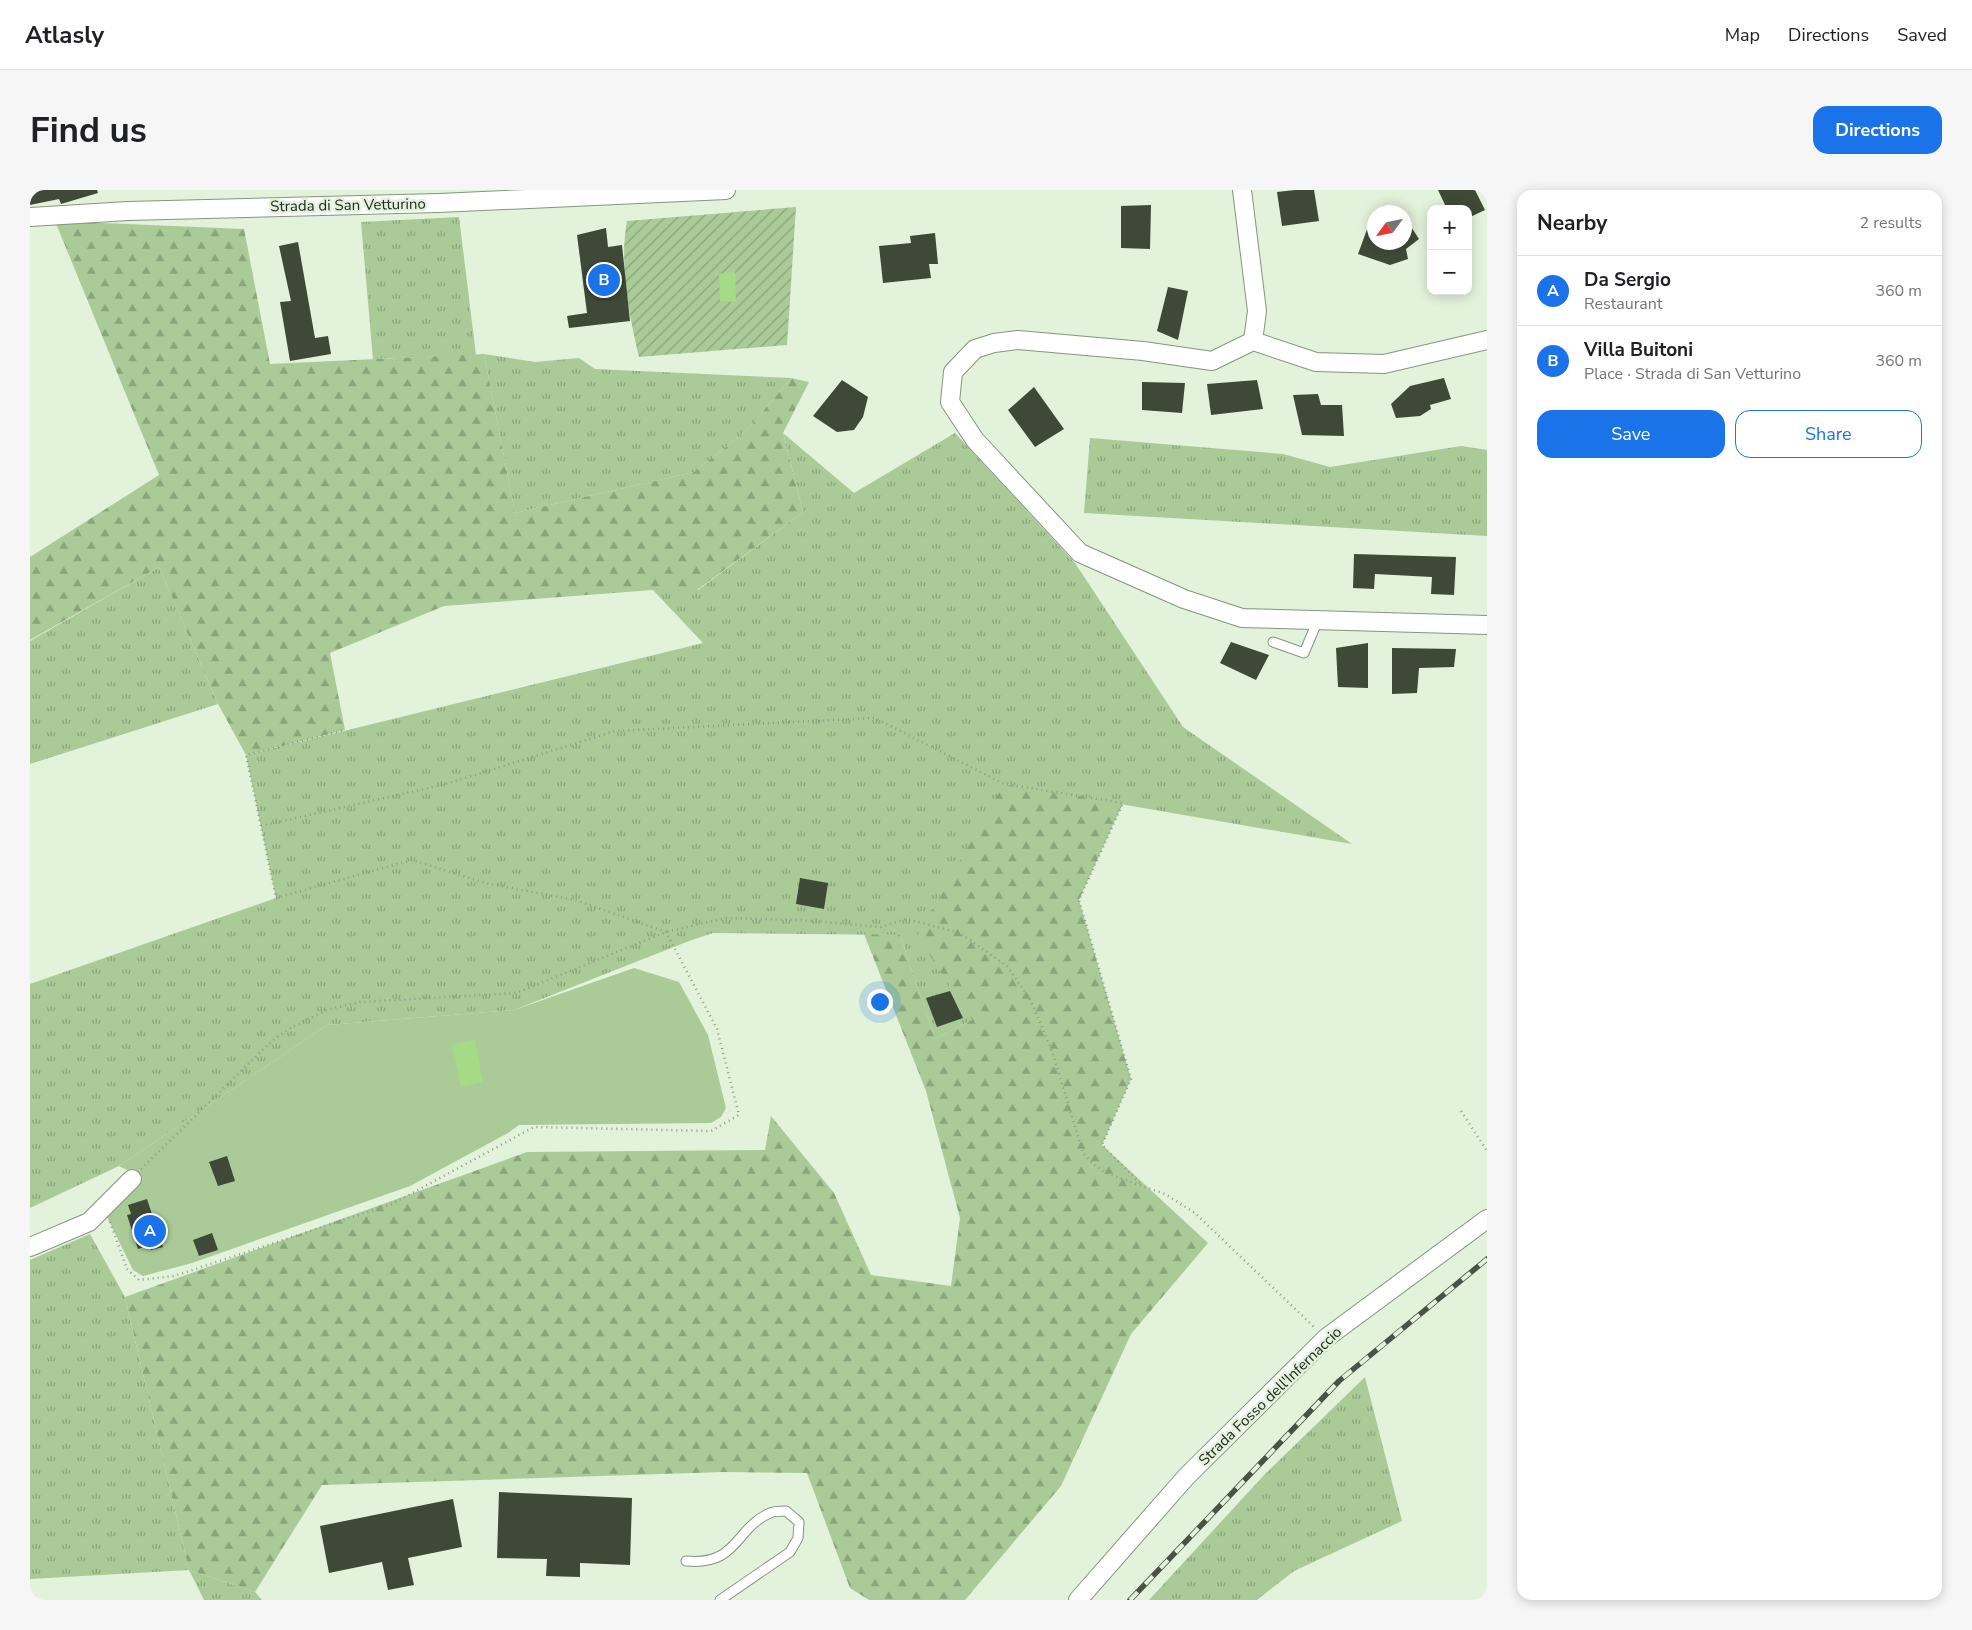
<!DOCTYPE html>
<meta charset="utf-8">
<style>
body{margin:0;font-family:"Nunito Sans",sans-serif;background:#f6f6f6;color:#202124}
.controls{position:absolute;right:15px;top:15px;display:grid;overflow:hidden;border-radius:10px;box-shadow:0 2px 12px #0003}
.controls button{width:45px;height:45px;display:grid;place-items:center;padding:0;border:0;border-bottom:1px solid #e0e0e0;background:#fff;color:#202124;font:25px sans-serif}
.compass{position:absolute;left:1337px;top:15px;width:45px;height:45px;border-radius:50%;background:#fff;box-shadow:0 2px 12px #0003;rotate:237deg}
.you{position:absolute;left:849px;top:811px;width:18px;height:18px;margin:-12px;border:4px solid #fff;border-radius:50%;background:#1a73e8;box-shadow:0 0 0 8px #1a73e833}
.badge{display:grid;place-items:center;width:32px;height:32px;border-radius:50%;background:#1a73e8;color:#fff;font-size:16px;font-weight:700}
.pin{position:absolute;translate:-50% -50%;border:2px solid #fff;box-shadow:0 1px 5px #0006}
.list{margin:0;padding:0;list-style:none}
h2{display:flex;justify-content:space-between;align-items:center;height:65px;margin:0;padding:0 20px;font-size:21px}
h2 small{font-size:16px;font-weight:400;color:#757577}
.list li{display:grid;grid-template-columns:32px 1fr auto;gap:15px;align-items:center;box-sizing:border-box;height:70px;padding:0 20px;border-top:1px solid #e0e0e0}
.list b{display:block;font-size:19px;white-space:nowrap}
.list p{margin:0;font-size:16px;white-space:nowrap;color:#757577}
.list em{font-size:16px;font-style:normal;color:#757577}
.actions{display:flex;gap:10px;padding:15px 20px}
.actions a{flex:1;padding:11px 0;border:1px solid #1a73e8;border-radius:15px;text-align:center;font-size:18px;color:#1a73e8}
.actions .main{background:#1a73e8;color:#fff}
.map{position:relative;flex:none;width:1457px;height:1410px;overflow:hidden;border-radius:15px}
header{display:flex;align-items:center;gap:30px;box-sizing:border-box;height:70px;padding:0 25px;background:#fff;border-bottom:1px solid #e0e0e0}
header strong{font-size:24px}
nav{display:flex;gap:28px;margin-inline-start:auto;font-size:18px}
.intro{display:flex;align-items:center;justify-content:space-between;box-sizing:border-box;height:120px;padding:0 30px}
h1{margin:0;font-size:35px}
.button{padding:12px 22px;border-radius:15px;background:#1a73e8;color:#fff;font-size:18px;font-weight:700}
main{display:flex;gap:30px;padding:0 30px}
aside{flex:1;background:#fff;border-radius:15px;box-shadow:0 2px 12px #0003}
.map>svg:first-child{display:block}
.grass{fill:url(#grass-tufts)}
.forest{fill:url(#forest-firs)}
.garden{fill:url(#garden-furrows)}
.pitch{fill:#aaca97}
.water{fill:#a5db85}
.building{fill:#3e4937}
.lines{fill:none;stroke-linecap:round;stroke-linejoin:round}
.service-casing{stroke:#86947f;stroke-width:11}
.minor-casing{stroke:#86947f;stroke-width:20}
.path{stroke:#909a8a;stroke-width:2.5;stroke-dasharray:1 4;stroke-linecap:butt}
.service{stroke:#fff;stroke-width:9}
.minor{stroke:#fff;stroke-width:18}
.rail-casing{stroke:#4a5146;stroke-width:5.5}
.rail{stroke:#e3f2db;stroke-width:4;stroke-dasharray:11;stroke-linecap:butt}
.labels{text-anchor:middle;stroke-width:5;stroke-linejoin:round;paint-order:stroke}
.street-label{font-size:15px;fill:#242921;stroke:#e3f2db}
</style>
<header>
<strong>Atlasly</strong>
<nav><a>Map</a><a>Directions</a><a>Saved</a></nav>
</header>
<div class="intro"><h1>Find us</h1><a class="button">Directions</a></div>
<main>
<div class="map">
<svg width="1457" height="1410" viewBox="0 0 1457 1410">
<defs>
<pattern id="grass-tufts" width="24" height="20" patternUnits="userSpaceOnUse" patternTransform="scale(1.25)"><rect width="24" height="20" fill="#aaca97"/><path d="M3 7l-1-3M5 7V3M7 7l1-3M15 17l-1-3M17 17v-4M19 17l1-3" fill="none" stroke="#8aa47b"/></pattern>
<pattern id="forest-firs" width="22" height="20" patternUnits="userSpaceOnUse" patternTransform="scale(1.25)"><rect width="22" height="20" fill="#aaca97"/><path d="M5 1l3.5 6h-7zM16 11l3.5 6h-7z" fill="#8aa47b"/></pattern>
<pattern id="garden-furrows" width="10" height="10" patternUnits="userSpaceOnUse" patternTransform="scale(1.25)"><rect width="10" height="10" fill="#aaca97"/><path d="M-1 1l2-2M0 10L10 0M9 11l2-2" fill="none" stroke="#8aa47b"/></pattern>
</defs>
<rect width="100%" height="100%" fill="#e3f2db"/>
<g class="grass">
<polygon points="429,27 446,165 343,169 331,32"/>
<polygon points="454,164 505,172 549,168 565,179 761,188 717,240 664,282 485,323"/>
<polygon points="753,243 824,303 925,243 1045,373 1153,537 1322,654 975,594 942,830 905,849 870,745 683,743 659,751 484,820 297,835 89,976 0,1018 0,794 246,708 216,565 673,453 623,400 668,400 773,322"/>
<polygon points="1060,248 1253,264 1300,277 1431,256 1457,260 1457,346 1054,323"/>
<polygon points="129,377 188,514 0,574 0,451"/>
<polygon points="60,1044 95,1107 159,1380 225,1402 232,1410 174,1410 159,1380 0,1389 0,1070"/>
<polygon points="1335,1187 1372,1331 1264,1381 1227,1410 1119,1410 1235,1284"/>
</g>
<g class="forest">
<polygon points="25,31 214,39 240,174 454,164 485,323 664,282 717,240 761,188 779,192 753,243 773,322 667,400 623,400 414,416 300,463 315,540 216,565 188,514 129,377 0,450 0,367 129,285"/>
<polygon points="974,594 1093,613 1049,710 1101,889 1072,955 1178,1053 1101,1144 1031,1296 935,1410 839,1410 820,1398 777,1283 693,1282 292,1295 225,1402 159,1380 95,1107 497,962 735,960 741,926 804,1003 841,1085 921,1096 930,1028 896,901 834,744 870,745 905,849 942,830 887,746"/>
</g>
<path class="garden" d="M 766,17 L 757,155 L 609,167 C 599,126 589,72 597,31 Z"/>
<polygon class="pitch" points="604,778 649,792 678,845 696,918 691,927 681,933 489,935 478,943 380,996 162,1073 113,1086 103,1080 78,1029 70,1021 101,989 97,980 89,976 297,835 484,820"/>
<g class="water">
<polygon points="705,81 706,112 690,111 689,84"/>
<polygon points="445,850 453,892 431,897 422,854"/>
</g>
<g class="building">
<polygon points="0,0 67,0 68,3 31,14 29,9 0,15"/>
<polygon points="1265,0 1284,0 1289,31 1252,36 1247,2"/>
<polygon points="1408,0 1445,0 1455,20 1438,28 1438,19 1417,19"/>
<polygon points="1121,15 1120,59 1091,58 1091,16"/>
<polygon points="1343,23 1344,23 1344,52 1374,52 1374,26 1389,49 1376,59 1378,69 1360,75 1328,64"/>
<polygon points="576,38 578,57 592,55 600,131 539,138 537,126 557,123 547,45"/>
<polygon points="905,43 908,74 899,74 901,88 853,93 849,56 881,53 880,46"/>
<polygon points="268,52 285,148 298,146 301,164 260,171 250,112 261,111 249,56"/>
<polygon points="1138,97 1158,101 1148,150 1127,141"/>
<polygon points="1414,188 1421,209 1400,215 1401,219 1390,226 1366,228 1361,214 1380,196"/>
<polygon points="812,190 838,207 833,227 824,240 807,242 783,226"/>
<polygon points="1227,190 1233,219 1181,225 1177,194"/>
<polygon points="1112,192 1155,193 1152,223 1112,220"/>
<polygon points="1004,197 1034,239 1005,257 978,220"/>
<polygon points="1288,204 1291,215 1312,215 1314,246 1272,245 1263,205"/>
<polygon points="1324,364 1426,367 1424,405 1401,404 1402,387 1345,384 1344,399 1323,398"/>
<polygon points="1201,452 1239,465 1226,490 1190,473"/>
<polygon points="1338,453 1338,498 1308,497 1306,458"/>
<polygon points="1362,458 1426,459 1424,477 1389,478 1387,503 1362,504"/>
<polygon points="770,688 798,693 794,719 766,714"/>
<polygon points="920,801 933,828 907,837 896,808"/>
<polygon points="197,966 205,991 188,996 179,972"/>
<polygon points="117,1009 133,1057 121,1060 120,1055 108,1059 97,1025 101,1024 98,1015"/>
<polygon points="182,1043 188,1060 169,1066 163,1050"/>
<polygon points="469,1302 602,1308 600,1375 550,1373 550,1387 516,1386 517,1369 467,1368"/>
<polygon points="423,1309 432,1357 378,1368 384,1395 358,1400 352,1372 299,1383 290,1336"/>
</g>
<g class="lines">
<defs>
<g id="service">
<polyline points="1243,452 1274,463 1288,430"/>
<path d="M 656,1371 C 708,1376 705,1338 740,1323 C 744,1321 751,1321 756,1321 L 769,1332 L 768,1348 L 760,1362 L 690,1410"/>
</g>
<g id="minor">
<polyline points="1212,0 1227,121 1223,151 1182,171 1113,161 988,150 964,153 945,159 923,182 920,212 945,250 1050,363 1154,409 1212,428 1457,435"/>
<polyline points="0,27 98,21 409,13 696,0"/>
<polyline points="1223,151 1286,172 1354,174 1457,150"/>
<polyline points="0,1057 59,1032 102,989"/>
<polyline points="1048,1410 1156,1287 1296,1148 1457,1029"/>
</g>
</defs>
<use href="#service" class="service-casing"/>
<use href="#minor" class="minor-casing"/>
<g class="path">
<polyline points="231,636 416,594 585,541 845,528 974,594 1093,613 1049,710 1101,889 1072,955 1111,994"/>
<polyline points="1431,921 1457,961"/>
<polyline points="111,979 243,850 262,837 297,820 330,812 486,803 636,742 695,728 770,730 851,737 876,729 930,743 978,777 1001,811 1023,864 1053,963 1063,974 1076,983 1135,1004 1165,1023 1284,1137"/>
<polyline points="80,1032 97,1079 109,1090 144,1086 362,1014 504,937 681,941 709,925 687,839 636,742 545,710 455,693 382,670 246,708 216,565 315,540"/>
</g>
<use href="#service" class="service"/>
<use href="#minor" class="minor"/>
<defs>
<polyline id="rail" points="1100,1410 1309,1191 1457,1069"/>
</defs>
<use href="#rail" class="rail-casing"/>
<use href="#rail" class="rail"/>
</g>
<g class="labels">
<g class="street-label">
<text transform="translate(318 15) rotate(-1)" y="5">Strada di San Vetturino</text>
<text transform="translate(1240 1206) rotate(-44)" y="5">Strada Fosso dell'Infernaccio</text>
</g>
</g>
</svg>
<div class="controls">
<button>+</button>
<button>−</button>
</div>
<svg class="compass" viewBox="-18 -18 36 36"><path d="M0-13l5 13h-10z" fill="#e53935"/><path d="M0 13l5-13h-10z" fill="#757577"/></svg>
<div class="you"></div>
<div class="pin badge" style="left:120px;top:1041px">A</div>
<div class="pin badge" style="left:574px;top:90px">B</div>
</div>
<aside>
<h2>Nearby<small>2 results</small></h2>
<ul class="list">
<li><span class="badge">A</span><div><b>Da Sergio</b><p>Restaurant</p></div><em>360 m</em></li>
<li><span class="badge">B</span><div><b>Villa Buitoni</b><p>Place · Strada di San Vetturino</p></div><em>360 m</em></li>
</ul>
<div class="actions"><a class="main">Save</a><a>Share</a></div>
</aside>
</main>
